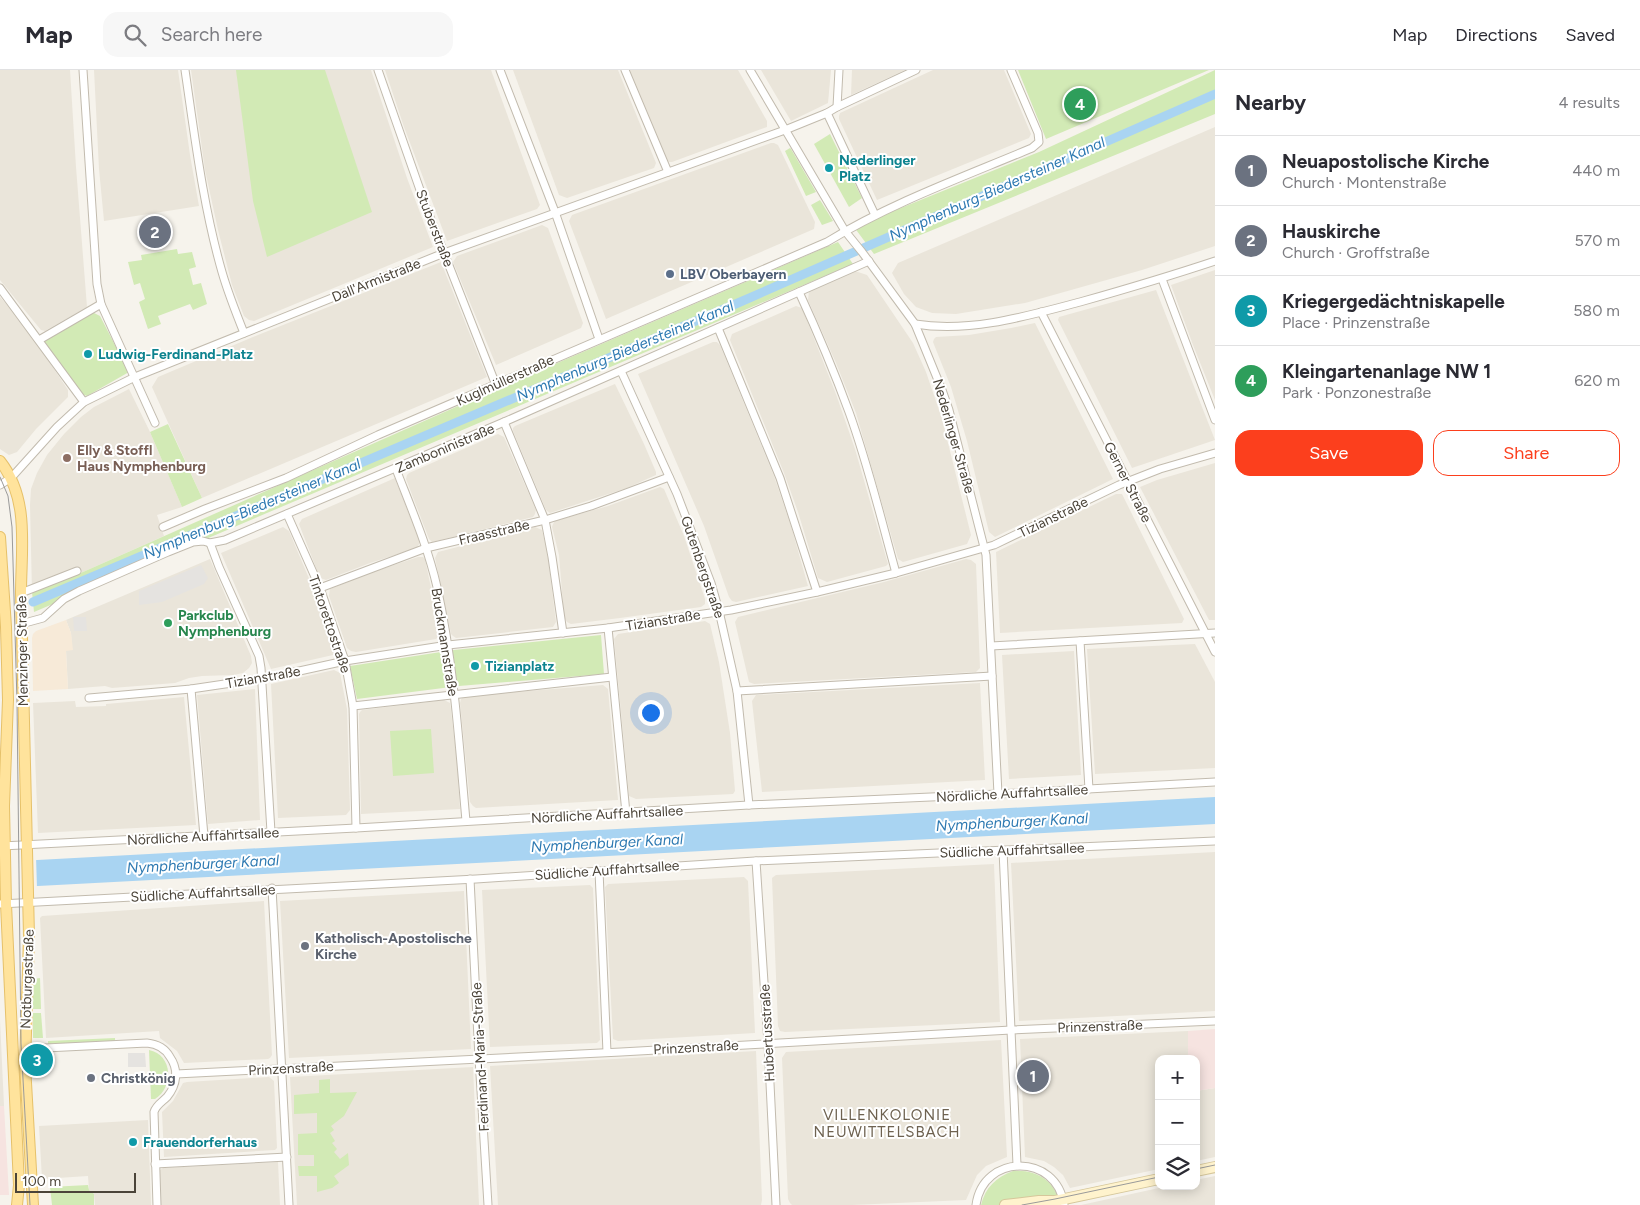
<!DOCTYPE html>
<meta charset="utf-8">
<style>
body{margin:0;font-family:Figtree,sans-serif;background:#f7f7f7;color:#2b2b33}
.controls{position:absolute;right:15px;bottom:15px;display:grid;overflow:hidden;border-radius:10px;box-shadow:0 2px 12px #0003}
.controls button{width:45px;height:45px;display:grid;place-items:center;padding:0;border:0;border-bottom:1px solid #e1e1e2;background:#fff;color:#2b2b33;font:25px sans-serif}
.scale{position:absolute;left:15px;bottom:12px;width:121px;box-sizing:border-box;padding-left:5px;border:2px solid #4b4439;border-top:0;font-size:14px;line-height:18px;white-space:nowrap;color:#4b4439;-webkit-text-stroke:4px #fff;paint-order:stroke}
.you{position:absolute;left:650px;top:642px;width:18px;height:18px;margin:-12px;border:4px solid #fff;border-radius:50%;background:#1a73e8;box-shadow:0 0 0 8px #1a73e833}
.badge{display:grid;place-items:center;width:32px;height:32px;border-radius:50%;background:#fc3f1d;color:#fff;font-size:16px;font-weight:700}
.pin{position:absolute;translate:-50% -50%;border:2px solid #fff;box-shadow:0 1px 5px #0006}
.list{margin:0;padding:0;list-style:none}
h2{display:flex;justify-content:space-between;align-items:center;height:65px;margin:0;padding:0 20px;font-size:21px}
h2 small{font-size:16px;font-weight:400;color:#7c7c81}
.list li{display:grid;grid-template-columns:32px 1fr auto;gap:15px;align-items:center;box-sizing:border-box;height:70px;padding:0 20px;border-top:1px solid #e1e1e2}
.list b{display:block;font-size:19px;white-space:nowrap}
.list p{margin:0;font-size:16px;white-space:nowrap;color:#7c7c81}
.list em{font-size:16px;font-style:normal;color:#7c7c81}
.actions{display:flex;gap:10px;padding:15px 20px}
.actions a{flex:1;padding:11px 0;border:1px solid #fc3f1d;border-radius:15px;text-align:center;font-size:18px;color:#fc3f1d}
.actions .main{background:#fc3f1d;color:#fff}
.icon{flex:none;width:28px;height:28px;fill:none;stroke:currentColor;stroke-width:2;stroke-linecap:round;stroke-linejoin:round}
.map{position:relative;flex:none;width:1215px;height:1135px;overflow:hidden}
header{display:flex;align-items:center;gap:30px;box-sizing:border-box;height:70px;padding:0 25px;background:#fff;border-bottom:1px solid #e1e1e2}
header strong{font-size:24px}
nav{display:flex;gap:28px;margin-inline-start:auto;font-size:18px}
.search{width:350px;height:45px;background:#f7f7f7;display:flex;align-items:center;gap:12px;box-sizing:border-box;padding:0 18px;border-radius:15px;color:#7c7c81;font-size:19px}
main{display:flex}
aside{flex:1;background:#fff}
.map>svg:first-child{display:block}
.residential{fill:#eae5da}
.commercial{fill:#f7ead8}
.medical{fill:#f6e3e0}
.green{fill:#d2eab5}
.parking{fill:#e5e3e0}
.water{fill:#a9d4f2}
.pier{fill:#f6f3ec}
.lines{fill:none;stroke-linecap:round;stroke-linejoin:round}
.canal{stroke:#a9d4f2;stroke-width:9}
.street-casing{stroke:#c2bbae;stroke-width:9}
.secondary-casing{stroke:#d6c79b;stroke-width:12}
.primary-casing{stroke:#e6c16a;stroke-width:12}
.street{stroke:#fff;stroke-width:7}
.secondary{stroke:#fff3cd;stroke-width:10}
.primary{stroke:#ffe39c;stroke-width:10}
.tram{stroke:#9a9a9a;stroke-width:1}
.culture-dot{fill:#0f9aa8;stroke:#fff;stroke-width:2}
.service-dot{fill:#5c6f8a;stroke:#fff;stroke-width:2}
.education-dot{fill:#8d6e63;stroke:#fff;stroke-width:2}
.leisure-dot{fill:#2e9e5b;stroke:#fff;stroke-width:2}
.worship-dot{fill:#6b7280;stroke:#fff;stroke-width:2}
.labels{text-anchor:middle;stroke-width:4;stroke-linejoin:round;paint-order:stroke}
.culture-label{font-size:14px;font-weight:bold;fill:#0d838f;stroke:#fff;text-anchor:start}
.street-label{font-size:14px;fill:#4b4439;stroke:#fff}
.service-label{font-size:14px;font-weight:bold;fill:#4e5e75;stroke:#fff;text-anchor:start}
.education-label{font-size:14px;font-weight:bold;fill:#785e54;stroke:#fff;text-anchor:start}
.leisure-label{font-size:14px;font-weight:bold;fill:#27864d;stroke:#fff;text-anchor:start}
.worship-label{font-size:14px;font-weight:bold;fill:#5b616d;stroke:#fff;text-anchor:start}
.water-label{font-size:15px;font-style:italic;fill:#2e7ab2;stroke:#fff}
.neighbourhood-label{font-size:15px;letter-spacing:1px;fill:#6e6250;stroke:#fff}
</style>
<header>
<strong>Map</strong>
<div class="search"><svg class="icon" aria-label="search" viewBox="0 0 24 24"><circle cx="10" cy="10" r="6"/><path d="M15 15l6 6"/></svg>Search here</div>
<nav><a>Map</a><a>Directions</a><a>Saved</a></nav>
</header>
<main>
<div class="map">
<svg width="1215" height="1135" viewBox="0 0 1215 1135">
<rect width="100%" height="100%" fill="#f6f3ec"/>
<g class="residential">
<polygon points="0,0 70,0 76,97 87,237 45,261 41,260 0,210"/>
<polygon points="94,0 178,0 190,85 199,136 104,151 99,99"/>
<polygon points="191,0 371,0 407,108 433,177 254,251 249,250 244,246 232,215 218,160 205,100"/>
<polygon points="385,0 491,0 540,135 537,139 447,171 404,57"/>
<polygon points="513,0 618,0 656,93 654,98 567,128 559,125"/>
<polygon points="629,0 738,0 767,51 767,57 672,92 669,92 665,89"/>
<polygon points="761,0 831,0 828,33 791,51"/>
<polygon points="852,0 905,0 851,25"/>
<polygon points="933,0 1004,0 1031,64 1029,68 877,130 839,49 839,46 840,43"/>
<polygon points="1215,57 1215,176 1142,200 1025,233 956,244 932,243 916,237 904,224 892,203 898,193"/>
<polygon points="771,73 774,73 778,75 815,152 814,159 606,249 569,151 572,145"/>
<polygon points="542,155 548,158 583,253 581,258 496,295 453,192 457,186"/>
<polygon points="441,192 487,307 202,428 152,317 158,307 258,265"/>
<polygon points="1215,200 1215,330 1193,275 1171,215"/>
<polygon points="855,201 867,205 913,273 926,302 942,349 971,465 967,474 903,492 898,489 856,343 836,293 808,230 809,221"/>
<polygon points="1156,220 1215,370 1132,398 1058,250 1059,247"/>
<polygon points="0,227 16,245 38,275 68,320 68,327 36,359 17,382 9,385 0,379"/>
<polygon points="796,236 802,238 836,324 855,379 888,494 886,496 827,512 818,508 798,442 784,403 730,270 732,264"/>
<polygon points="1035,253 1113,409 995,467 989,462 967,371 951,317 933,272 934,269 936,267 969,265 1011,258"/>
<polygon points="713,272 717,272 720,275 774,406 791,456 808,516 736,532 732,531 729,527 704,456 638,304"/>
<polygon points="615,314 644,374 656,402 656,405 627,418 550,443 546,440 513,361 513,358 515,356"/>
<polygon points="129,319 150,362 182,437 157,445 164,466 83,502 32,522 30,435 31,419 37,403 47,385 64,364 81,347 94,337"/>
<polygon points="498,364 504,367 536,440 535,444 533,447 432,472 429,469 406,409 407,405 409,403"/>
<polygon points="1215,393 1215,550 1209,550 1140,417 1157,410"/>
<polygon points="395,408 420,472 417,478 370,493 326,510 320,508 299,454 302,449"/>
<polygon points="660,417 664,419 684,466 705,529 705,534 701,537 620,548 571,554 567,552 564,547 559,485 552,457 553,454 555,451 608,436"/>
<polygon points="1116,424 1122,424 1184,549 1182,553 1000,563 996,482"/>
<polygon points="283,457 289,461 327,551 335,583 333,585 271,599 221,483"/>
<polygon points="535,457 542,460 547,480 556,552 553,557 456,568 453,566 451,564 435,488 438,482"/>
<polygon points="418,487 423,487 425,489 440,561 439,566 436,569 356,582 351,581 347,578 329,526 330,519 367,504"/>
<polygon points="210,489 251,586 252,593 249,598 243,603 233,605 202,606 189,608 175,613 112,618 105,616 68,619 66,580 72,580 71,563 66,550"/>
<polygon points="966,489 971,490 976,494 980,598 976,602 754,614 749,612 735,552 738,547 884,512"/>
<polygon points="705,551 710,554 719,592 730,663 735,721 733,724 636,729 629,726 614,569 618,564"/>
<polygon points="1195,574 1215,612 1215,698 1095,704 1087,579"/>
<polygon points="1074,581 1081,705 1009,709 1002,585"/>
<polygon points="334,600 340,603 347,639 350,740 346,745 278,748 271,614"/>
<polygon points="980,613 985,710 762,722 752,631 756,625"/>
<polygon points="603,615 608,619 618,730 476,738 473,736 470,732 460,633 461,629 465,626"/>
<polygon points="255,619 260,750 208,754 197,625"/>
<polygon points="184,627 196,755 38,763 33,633 75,631 76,637 106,636 106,634"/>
<polygon points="444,630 450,633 457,690 460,739 361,744 359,644 360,642 362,640"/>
<polygon points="1215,782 1215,941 1019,951 1011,793"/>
<polygon points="994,794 1000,952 785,962 780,961 778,956 772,808 776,805"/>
<polygon points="744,807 748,811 755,963 618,971 613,969 605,817 608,814"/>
<polygon points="590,815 593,818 600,970 597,973 490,977 482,820"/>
<polygon points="464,821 471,979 289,988 280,831"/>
<polygon points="264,831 272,985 270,988 268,989 184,993 177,981 160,968 159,961 46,968 40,848 42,846"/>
<polygon points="0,950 4,1036 0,1036"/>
<polygon points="1188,961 1188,989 1159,989 1159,1099 1070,1118 1063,1105 1054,1097 1044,1091 1025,1087 1020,969"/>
<polygon points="1001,970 1007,1087 986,1096 977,1105 966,1130 852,1135 792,1135 790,1133 788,1129 782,988 786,982"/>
<polygon points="756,981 762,1130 761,1135 498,1135 490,996"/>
<polygon points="473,997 479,1135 297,1135 290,1007"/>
<polygon points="269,1007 274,1011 277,1078 275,1080 164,1087 162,1042 173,1031 183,1013 187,1012"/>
<polygon points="1215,1018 1215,1087 1196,1091 1196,1021"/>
<polygon points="148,1050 151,1135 95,1135 94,1124 89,1120 88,1106 42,1109 39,1056"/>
<polygon points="278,1092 280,1135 161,1135 160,1100 163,1098"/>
<polygon points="1215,1106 1215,1135 1081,1135 1168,1116 1196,1116 1196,1110"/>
</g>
<polygon class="commercial" points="66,550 71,563 73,580 66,581 68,619 33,621 32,568 33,564 36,561"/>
<g class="medical">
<polygon points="1215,959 1215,1018 1196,1021 1196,989 1188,989 1188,961"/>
<polygon points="0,1036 4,1036 9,1125 0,1125"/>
</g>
<g class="green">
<polygon points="236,0 325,0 372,142 267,187 253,131"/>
<polygon points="1018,0 1209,0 1046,69"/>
<polygon points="1215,0 1215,44 874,184 854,157 1039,82"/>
<polygon points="830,64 862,128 849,137 814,74"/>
<polygon points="790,78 791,79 816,122 806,126 785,81"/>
<polygon points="820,130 833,151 822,155 811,135"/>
<polygon points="838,172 853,194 34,542 32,522 83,502 483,325"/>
<polygon points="177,179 178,184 192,182 196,197 189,199 193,215 201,213 207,234 193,240 190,234 158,246 161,254 148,259 139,232 145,229 140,213 134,215 128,192 142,190 141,185"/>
<polygon points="92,242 100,246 129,302 87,326 82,324 43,271"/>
<polygon points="168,354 202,428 182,437 150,362"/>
<polygon points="601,565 604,604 459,616 357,629 350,596 454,580"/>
<polygon points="431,659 434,703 393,706 390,661"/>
<polygon points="40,908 41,939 33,939 33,909"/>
<polygon points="33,943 41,943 43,968 33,968"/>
<polygon points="115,968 115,971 48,974 48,971"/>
<path d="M 149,980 C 173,985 174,1017 155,1029 L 151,1029 Z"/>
<polygon points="330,1009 330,1023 357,1022 344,1046 331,1056 334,1060 330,1063 335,1071 332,1073 337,1079 334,1082 340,1089 348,1083 349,1095 334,1106 339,1113 332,1118 317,1122 317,1106 299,1106 298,1096 314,1096 314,1085 298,1085 298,1064 317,1063 317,1043 294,1044 294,1025 319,1023 319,1010"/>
<path d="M 1013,1101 C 1036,1099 1056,1111 1060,1135 L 981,1135 C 985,1118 996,1107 1013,1101 Z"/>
<polygon points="88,1115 89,1120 94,1124 94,1135 52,1135 50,1117"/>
</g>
<g class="parking">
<polygon points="201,495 208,508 204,514 162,532 139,535 139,521"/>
<polygon points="73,547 86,547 87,561 74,561"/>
<polygon points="128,983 145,983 146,997 128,997"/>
</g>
<polygon class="water" points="1215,727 1215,754 0,818 0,792"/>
<polygon class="pier" points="36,787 37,818 0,820 0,789"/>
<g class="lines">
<polyline class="canal" points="33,532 731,236 1215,24"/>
<defs>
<g id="street">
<polyline points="83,0 97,214 101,234 155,353"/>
<path d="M 185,0 C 195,68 203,136 222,202 C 228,223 236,243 244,263"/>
<polyline points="378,0 426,137 496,315"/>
<polyline points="500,0 555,142 599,269"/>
<polyline points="625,0 668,102"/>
<polyline points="750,0 845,161 862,182 915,254 942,320 949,340 986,485 998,724"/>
<polyline points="837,37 839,0"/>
<polyline points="827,43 875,145"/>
<polyline points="1162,209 1215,350"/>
<polyline points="0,218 84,332"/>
<path d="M 799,222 C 817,261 834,301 849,342 C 868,394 881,449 896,503"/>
<polyline points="1041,242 1215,582"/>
<path d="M 915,254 C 970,263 1027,246 1080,232 C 1126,219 1170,206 1215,191"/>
<polyline points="718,258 780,408 817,522"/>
<polyline points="39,270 101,234"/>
<polyline points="621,301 677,424 711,513 719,541 737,621 749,735"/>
<polyline points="504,352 545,450 552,487 563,563"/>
<path d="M 396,399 C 411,438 428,477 437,517 C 454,594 459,673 466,751"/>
<polyline points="0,415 11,408 57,357 84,332 135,307 444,183 785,60 827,43 837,37 916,0"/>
<polyline points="287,444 320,518 345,591 353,636 356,758"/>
<path d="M 163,457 L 205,439 L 286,408 L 378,365 L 827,172 C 891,133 963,107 1032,78 L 1039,72 L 1038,63 L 1011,0"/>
<polyline points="210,473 219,497 259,586 261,598 271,762"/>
<polyline points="320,518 426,478 545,450 591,436 669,407"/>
<polyline points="21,523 77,501"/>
<polyline points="21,554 43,548 64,529 79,521 168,482 193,472 203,471 210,473 225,470 504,352 869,191"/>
<polyline points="608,558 626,743"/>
<polyline points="1080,571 1089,719"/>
<polyline points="991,576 1215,563"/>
<polyline points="191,619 204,766"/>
<polyline points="737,621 992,606"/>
<polyline points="89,628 191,619 272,607 345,591 448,575 608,558 731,540 817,522 896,503 994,475 1119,415 1160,399 1215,383"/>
<polyline points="353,636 612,607"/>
<polyline points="2,776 356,758 749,735 998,724 1215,712"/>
<polyline points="1003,780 1017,1095"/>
<polyline points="756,791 768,973 776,1135"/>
<polyline points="599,801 607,982"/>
<polyline points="470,809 479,988 488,1135"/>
<polyline points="272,818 289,1135"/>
<polyline points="0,834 476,809 755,791 1215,771"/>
<path d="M 25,979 L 147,973 C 157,974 165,978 170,987 C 179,1000 177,1015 167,1027 C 162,1032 156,1035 154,1042 L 157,1135"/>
<polyline points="176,1004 621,982 1011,960 1215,951"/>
<polyline points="155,1094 287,1087"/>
<path d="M 976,1135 C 983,1083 1057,1083 1064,1135"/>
</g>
<g id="secondary">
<polyline points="1196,1101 1215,1097"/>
<polyline points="1005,1135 1039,1131 1052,1131"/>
<polyline points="1045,1135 1055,1131 1159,1109"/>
</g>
<g id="primary">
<path d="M 0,391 C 30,429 21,478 21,523 L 29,866 L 25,995 L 33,1135"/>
<polyline points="0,467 6,557 8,630 4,736 6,834 19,1115 17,1135"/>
</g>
</defs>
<use href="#street" class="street-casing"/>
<use href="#secondary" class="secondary-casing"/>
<use href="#primary" class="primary-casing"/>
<use href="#street" class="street"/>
<use href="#secondary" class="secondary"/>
<use href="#primary" class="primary"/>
<g class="tram">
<polyline points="0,407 8,426 12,457 17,632 21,973 30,1135"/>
<polyline points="1196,1099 1215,1095"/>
<polyline points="1022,1135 1055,1129 1159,1107"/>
</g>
</g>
<g class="culture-dot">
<circle cx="829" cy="98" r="5"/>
<circle cx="88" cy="284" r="5"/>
<circle cx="475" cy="596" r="5"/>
<circle cx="133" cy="1072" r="5"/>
</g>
<circle class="service-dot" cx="670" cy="204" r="5"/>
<circle class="education-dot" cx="67" cy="388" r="5"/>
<circle class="leisure-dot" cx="168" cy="553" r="5"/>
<g class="worship-dot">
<circle cx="305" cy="876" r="5"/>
<circle cx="91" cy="1008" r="5"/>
</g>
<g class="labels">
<g class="culture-label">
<text x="839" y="95">Nederlinger<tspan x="839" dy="16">Platz</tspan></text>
<text x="98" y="289">Ludwig-Ferdinand-Platz</text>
<text x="485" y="601">Tizianplatz</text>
<text x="143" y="1077">Frauendorferhaus</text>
</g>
<g class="street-label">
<text transform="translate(435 158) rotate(69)" y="5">Stuberstraße</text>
<text transform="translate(376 210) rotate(-22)" y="5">Dall'Armistraße</text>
<text transform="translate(505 310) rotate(-24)" y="5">Kuglmüllerstraße</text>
<text transform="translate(954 366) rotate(74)" y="5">Nederlinger Straße</text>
<text transform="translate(445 378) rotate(-23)" y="5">Zamboninistraße</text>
<text transform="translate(1128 412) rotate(63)" y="5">Gerner Straße</text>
<text transform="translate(1053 447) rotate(-26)" y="5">Tizianstraße</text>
<text transform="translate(494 462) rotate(-13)" y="5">Fraasstraße</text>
<text transform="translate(703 497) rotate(71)" y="5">Gutenbergstraße</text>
<text transform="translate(663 550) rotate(-9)" y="5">Tizianstraße</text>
<text transform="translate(330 554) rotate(71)" y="5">Tintorettostraße</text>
<text transform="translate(445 572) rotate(81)" y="5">Bruckmannstraße</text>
<text transform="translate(22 581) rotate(-91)" y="5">Menzinger Straße</text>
<text transform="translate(263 607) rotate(-10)" y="5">Tizianstraße</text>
<text transform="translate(1012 723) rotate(-3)" y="5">Nördliche Auffahrtsallee</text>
<text transform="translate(607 744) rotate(-3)" y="5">Nördliche Auffahrtsallee</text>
<text transform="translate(203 766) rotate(-3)" y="5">Nördliche Auffahrtsallee</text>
<text transform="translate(1012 780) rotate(-2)" y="5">Südliche Auffahrtsallee</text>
<text transform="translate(607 800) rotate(-4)" y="5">Südliche Auffahrtsallee</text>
<text transform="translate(203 823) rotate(-3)" y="5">Südliche Auffahrtsallee</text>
<text transform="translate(27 909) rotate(-88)" y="5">Notburgastraße</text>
<text transform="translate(1100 956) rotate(-2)" y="5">Prinzenstraße</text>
<text transform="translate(767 963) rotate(-93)" y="5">Hubertusstraße</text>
<text transform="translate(696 977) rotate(-3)" y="5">Prinzenstraße</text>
<text transform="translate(480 987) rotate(-93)" y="5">Ferdinand-Maria-Straße</text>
<text transform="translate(291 998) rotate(-3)" y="5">Prinzenstraße</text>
</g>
<g class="service-label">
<text x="680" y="209">LBV Oberbayern</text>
</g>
<g class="education-label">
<text x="77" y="385">Elly &amp; Stoffl<tspan x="77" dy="16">Haus Nymphenburg</tspan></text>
</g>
<g class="leisure-label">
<text x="178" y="550">Parkclub<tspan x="178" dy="16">Nymphenburg</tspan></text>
</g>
<g class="worship-label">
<text x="315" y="873">Katholisch-Apostolische<tspan x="315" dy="16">Kirche</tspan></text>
<text x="101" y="1013">Christkönig</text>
</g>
<g class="water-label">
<text transform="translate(997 119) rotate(-24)" y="5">Nymphenburg-Biedersteiner Kanal</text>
<text transform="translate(625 281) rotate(-23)" y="5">Nymphenburg-Biedersteiner Kanal</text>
<text transform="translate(252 439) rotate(-23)" y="5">Nymphenburg-Biedersteiner Kanal</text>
<text transform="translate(1012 752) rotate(-3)" y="5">Nymphenburger Kanal</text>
<text transform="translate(607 773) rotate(-3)" y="5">Nymphenburger Kanal</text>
<text transform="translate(203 794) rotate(-3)" y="5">Nymphenburger Kanal</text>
</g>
<g class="neighbourhood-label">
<text x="887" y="1050">VILLENKOLONIE<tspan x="887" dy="17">NEUWITTELSBACH</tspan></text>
</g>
</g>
</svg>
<div class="controls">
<button>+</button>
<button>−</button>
<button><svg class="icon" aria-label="layers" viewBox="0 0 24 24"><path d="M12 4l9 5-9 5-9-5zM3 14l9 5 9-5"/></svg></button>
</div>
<div class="scale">100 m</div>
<div class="you"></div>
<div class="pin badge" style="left:1033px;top:1006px;background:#6b7280">1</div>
<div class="pin badge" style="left:155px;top:162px;background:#6b7280">2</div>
<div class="pin badge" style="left:37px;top:990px;background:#0f9aa8">3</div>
<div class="pin badge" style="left:1080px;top:34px;background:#2e9e5b">4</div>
</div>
<aside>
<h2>Nearby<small>4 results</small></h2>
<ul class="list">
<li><span class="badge" style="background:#6b7280">1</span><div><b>Neuapostolische Kirche</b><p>Church · Montenstraße</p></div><em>440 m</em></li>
<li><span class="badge" style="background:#6b7280">2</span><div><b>Hauskirche</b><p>Church · Groffstraße</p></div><em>570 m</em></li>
<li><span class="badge" style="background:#0f9aa8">3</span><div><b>Kriegergedächtniskapelle</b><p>Place · Prinzenstraße</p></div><em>580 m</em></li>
<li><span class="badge" style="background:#2e9e5b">4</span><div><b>Kleingartenanlage NW 1</b><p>Park · Ponzonestraße</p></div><em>620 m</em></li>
</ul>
<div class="actions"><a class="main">Save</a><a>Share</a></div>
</aside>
</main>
